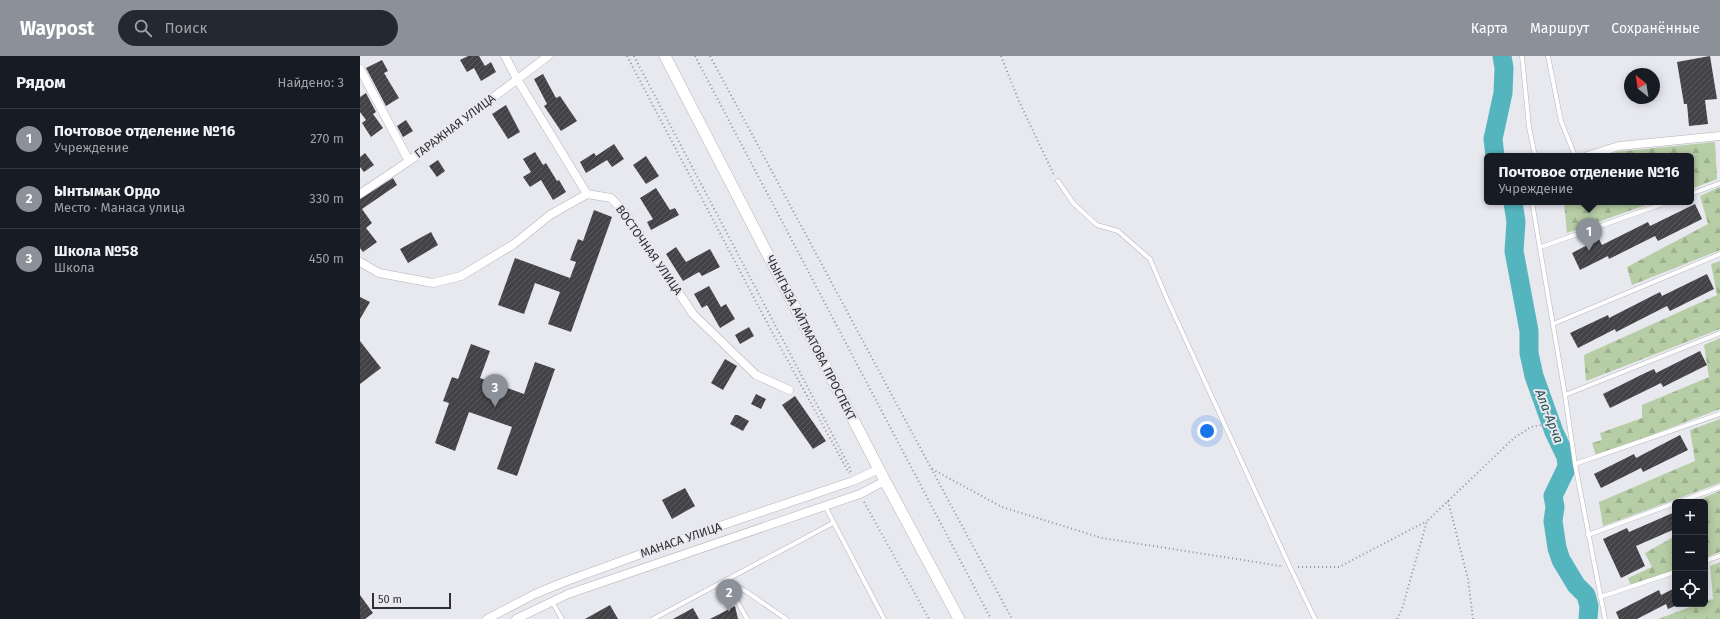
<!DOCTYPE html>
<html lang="ru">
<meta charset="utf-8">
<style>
body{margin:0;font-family:"Fira Sans",sans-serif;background:#242831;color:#f1f3f6}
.controls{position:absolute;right:12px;bottom:12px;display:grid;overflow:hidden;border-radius:6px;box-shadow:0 2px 10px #0003}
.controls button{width:36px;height:36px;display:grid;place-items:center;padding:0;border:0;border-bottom:1px solid #363941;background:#171b24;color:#f1f3f6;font:20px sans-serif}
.compass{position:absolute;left:1264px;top:12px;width:36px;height:36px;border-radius:50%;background:#171b24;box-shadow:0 2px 10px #0003;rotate:330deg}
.scale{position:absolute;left:12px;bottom:10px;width:79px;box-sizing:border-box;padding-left:4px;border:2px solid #303033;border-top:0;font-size:11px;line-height:14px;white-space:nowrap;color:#303033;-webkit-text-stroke:3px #e8e8ef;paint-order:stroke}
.you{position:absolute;left:847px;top:375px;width:14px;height:14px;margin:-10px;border:3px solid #fff;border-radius:50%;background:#1a73e8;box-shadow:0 0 0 6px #1a73e833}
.badge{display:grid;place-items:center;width:26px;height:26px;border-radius:50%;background:#8c9099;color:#fff;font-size:13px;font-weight:700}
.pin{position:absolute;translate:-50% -33px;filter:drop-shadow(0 1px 2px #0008)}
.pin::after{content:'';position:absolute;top:21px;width:14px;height:12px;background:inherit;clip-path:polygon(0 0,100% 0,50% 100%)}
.popup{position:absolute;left:1124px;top:97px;width:210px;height:52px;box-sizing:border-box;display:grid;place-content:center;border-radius:6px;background:#171b24;filter:drop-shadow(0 1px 3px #0005);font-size:13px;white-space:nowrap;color:#9ea1a6}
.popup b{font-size:15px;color:#f1f3f6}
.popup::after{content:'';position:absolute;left:50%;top:100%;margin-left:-8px;border:8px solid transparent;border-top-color:#171b24}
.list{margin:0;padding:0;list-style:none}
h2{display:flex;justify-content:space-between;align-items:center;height:52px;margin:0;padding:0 16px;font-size:17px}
h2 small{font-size:13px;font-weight:400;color:#9ea1a6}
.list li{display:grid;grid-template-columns:26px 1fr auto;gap:12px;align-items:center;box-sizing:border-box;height:60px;padding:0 16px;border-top:1px solid #363941}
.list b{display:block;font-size:15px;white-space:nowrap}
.list p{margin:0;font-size:13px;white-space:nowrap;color:#9ea1a6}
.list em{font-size:13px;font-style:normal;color:#9ea1a6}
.icon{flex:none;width:22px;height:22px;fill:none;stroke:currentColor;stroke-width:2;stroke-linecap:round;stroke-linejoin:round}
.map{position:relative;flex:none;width:1360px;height:563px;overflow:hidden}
header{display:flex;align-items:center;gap:24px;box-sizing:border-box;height:56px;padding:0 20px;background:#8c9099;color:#fff}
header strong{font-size:19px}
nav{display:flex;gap:22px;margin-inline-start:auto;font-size:14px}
.search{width:280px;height:36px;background:#242831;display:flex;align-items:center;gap:10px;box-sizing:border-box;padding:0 14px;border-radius:22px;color:#9ea1a6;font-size:15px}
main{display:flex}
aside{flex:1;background:#171b24}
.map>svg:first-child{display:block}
.forest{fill:url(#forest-firs)}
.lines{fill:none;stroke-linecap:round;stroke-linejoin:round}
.river{stroke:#55b5bf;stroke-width:19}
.building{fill:url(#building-hatch)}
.service-casing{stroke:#b4b4ba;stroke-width:5}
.minor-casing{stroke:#b4b4ba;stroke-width:9}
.secondary-casing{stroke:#b4b4ba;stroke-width:12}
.path{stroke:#939399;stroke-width:2;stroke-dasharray:1 3;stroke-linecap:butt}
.service{stroke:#fff;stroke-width:4}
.minor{stroke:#fff;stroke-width:8}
.secondary{stroke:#fff;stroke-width:11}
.labels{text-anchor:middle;stroke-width:4;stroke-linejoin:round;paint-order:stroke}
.street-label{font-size:12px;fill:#303033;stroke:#e8e8ef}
.water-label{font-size:13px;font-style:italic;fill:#234e53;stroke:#e8e8ef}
</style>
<header>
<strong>Waypost</strong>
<div class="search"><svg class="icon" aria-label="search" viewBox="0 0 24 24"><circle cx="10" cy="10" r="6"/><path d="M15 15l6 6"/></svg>Поиск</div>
<nav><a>Карта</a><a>Маршрут</a><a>Сохранённые</a></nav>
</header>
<main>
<aside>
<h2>Рядом<small>Найдено: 3</small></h2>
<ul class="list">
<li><span class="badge">1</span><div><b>Почтовое отделение №16</b><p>Учреждение</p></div><em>270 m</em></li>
<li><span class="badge">2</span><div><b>Ынтымак Ордо</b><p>Место · Манаса улица</p></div><em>330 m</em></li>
<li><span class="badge">3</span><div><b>Школа №58</b><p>Школа</p></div><em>450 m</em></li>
</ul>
</aside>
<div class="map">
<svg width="1360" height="563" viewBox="0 0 1360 563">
<defs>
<pattern id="forest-firs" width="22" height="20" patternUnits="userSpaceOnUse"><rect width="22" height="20" fill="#b6cda5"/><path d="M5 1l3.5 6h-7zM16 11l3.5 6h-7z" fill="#9db08e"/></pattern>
<pattern id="building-hatch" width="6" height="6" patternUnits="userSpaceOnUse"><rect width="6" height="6" fill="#424247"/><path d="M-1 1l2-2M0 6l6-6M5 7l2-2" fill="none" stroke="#5b5b60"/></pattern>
</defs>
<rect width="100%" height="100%" fill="#e8e8ef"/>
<g class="forest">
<polygon points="1355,86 1357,123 1331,133 1331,100 1256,100 1255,96"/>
<polygon points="1360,131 1360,194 1272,229 1267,211 1348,168 1340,140"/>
<polygon points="1204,146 1294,146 1207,177"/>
<polygon points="1360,205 1360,273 1226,325 1224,299 1357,239 1351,208"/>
<polygon points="1360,282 1360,353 1236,400 1232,387 1242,384 1240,377 1282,362 1282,349 1349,321 1344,289"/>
<polygon points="1360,363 1360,427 1243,470 1239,446 1335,405 1330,374"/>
<polygon points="1360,435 1360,496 1345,502 1345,446 1333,446"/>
<polygon points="1315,480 1315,514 1271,530 1268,522 1292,511 1285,497"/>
<polygon points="1360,506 1360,563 1298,563 1338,548 1345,548 1345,545 1353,543 1350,510"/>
</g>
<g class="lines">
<g class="river">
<polyline points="1135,100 1133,83 1143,37 1144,12 1142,0"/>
<polyline points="1153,146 1156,166 1154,195 1169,275 1169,297 1174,320 1194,376 1206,401 1207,411 1193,440 1195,451 1193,465 1197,492 1201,504 1216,529 1226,539 1229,550 1228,563"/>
</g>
</g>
<g class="building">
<polygon points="108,0 119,0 125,10 131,6 136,16 121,25 114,12 107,16 100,4"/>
<polygon points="1350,0 1357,43 1345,44 1348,68 1329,70 1327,48 1324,48 1317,6"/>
<polygon points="22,4 28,15 24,17 39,42 26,50 6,12"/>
<polygon points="183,18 196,42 200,40 217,65 201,75 184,50 187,48 174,23"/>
<polygon points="6,37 16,56 13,58 23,72 11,81 2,67 6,64 0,56 0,41"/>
<polygon points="146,49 160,76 148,83 132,58"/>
<polygon points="46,64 53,75 43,81 37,70"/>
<polygon points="254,88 264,103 252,111 247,104 226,117 220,106 234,97 236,100"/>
<polygon points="175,96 183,109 186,107 197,125 199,124 206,136 193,144 181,124 170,131 163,121 171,116 163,103"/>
<polygon points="5,97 14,109 4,116 0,111 0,101"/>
<polygon points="286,100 299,120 286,128 273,109"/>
<polygon points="78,104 85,115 77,121 69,110"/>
<polygon points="33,122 37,129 2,153 12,167 6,172 17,186 3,196 0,192 0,143"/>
<polygon points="296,132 310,154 315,152 319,159 291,174 287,166 293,163 280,142"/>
<polygon points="1335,148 1342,163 1298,185 1295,180 1249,203 1248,200 1220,214 1212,197 1239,183 1242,189 1288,166 1290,170"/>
<polygon points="234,154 252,161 211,276 188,268 200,236 175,227 164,258 138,249 155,202 210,222 216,206 210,204 218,183 223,185"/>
<polygon points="71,176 78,189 48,207 40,193"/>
<polygon points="316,191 326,206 350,193 360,211 342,220 339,216 323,225 306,198"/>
<polygon points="1347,218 1354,233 1310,255 1307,250 1256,276 1255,273 1218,292 1210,277 1248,259 1249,262 1300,236 1302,240"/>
<polygon points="349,230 361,251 366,248 375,263 360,272 347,249 342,252 334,238"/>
<polygon points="0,241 10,246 0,263"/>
<polygon points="389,271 394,280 380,288 375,279"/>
<polygon points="0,285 21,312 0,328"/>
<polygon points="111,288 130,295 120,322 164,338 175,306 195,313 157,420 137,413 152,371 109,356 95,395 75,387 89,347 83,345 92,321 98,323"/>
<polygon points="1340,295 1347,309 1303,331 1301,327 1250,352 1243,338 1283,318 1294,313 1296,317"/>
<polygon points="365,303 377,310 363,334 351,327"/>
<polygon points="396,338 406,343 401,353 391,348"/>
<polygon points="435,340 466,385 453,393 422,349"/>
<polygon points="375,359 378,359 389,365 383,375 370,368"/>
<polygon points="1320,379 1328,394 1283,416 1281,412 1241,432 1234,418 1274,398 1276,402"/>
<polygon points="325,432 335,450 312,463 302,444"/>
<polygon points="1315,456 1315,473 1276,490 1285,510 1261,522 1243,483 1267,472 1269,476"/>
<polygon points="1315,532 1315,550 1308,553 1306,548 1277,563 1259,563 1256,556 1299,534 1301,539"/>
<polygon points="0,539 13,557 5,563 0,563"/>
<polygon points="250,549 258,563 225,563"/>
<polygon points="375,550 378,563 350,563"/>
<polygon points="333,552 339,563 313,563"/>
</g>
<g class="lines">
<defs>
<g id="service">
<polyline points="1162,0 1169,71 1175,100"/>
<polyline points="1188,0 1201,65 1215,100"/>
<polyline points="698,125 714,148 737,169 758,175 790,203 807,243 930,511 955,563"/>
<polyline points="1331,138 1360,127"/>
<polyline points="1172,146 1205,339 1215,408 1245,563"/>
<polyline points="1181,191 1308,146"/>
<polyline points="1193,268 1360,198"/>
<polyline points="1205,339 1360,277"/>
<polyline points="1215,408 1360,358"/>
<polyline points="1319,446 1360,431"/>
<polyline points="465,450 524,563"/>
<polyline points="1228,479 1315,447"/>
<polyline points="1345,505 1360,500"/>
<polyline points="366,524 387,536 426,563"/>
<polyline points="366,525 387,563"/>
<polyline points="1240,541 1315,516"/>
<polyline points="192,546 202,563"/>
<polyline points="293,563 473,467"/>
</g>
<g id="minor">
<polyline points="145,0 157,23 227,138 251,142 266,158 333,258 396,319 429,334"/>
<polyline points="0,13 49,105"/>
<polyline points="1227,100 1259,90 1360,80"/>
<polyline points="0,138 49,105 188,0"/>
<polyline points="0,206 19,217 73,227 101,220 154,188 190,159 227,138"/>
<polyline points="127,563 175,538 204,526 336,478 493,425 519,413"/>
<polyline points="156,563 208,538 500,438 525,425"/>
</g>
<polyline id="secondary" points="305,0 525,425 599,563"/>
</defs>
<use href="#service" class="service-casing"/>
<use href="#minor" class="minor-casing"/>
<use href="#secondary" class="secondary-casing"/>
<g class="path">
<polyline points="267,0 404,261 489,417"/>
<polyline points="274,0 489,410 491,417"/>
<polyline points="335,0 631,563"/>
<polyline points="350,0 652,563"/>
<polyline points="641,0 658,43 694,119"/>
<polyline points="572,413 642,451 742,482 921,510"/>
<polyline points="1088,445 1108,523 1113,563"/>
<polyline points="504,446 569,563"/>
<polyline points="938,511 979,511 1067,465"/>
<polyline points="1037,563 1042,553 1067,465 1154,382 1171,371 1203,365"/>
</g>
<use href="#service" class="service"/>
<use href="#minor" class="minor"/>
<use href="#secondary" class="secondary"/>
</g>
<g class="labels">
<g class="street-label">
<text transform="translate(95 70) rotate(-37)" y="4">ГАРАЖНАЯ УЛИЦА</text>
<text transform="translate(289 194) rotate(55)" y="4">ВОСТОЧНАЯ УЛИЦА</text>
<text transform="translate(451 282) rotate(63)" y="4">ЧЫНГЫЗА АЙТМАТОВА ПРОСПЕКТ</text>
<text transform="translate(321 484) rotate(-19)" y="4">МАНАСА УЛИЦА</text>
</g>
<g class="water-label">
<text transform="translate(1190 360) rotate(69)" y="5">Ала-Арча</text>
</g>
</g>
</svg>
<div class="controls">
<button>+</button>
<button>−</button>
<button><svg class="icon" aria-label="locate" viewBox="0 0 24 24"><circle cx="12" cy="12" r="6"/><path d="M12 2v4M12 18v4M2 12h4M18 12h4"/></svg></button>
</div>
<svg class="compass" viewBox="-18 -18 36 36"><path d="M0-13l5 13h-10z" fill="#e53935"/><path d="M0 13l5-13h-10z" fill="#9ea1a6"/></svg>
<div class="scale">50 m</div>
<div class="you"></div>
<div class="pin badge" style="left:1229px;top:195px">1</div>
<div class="popup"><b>Почтовое отделение №16</b>Учреждение</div>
<div class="pin badge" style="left:369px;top:556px">2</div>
<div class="pin badge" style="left:135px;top:351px">3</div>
</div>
</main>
